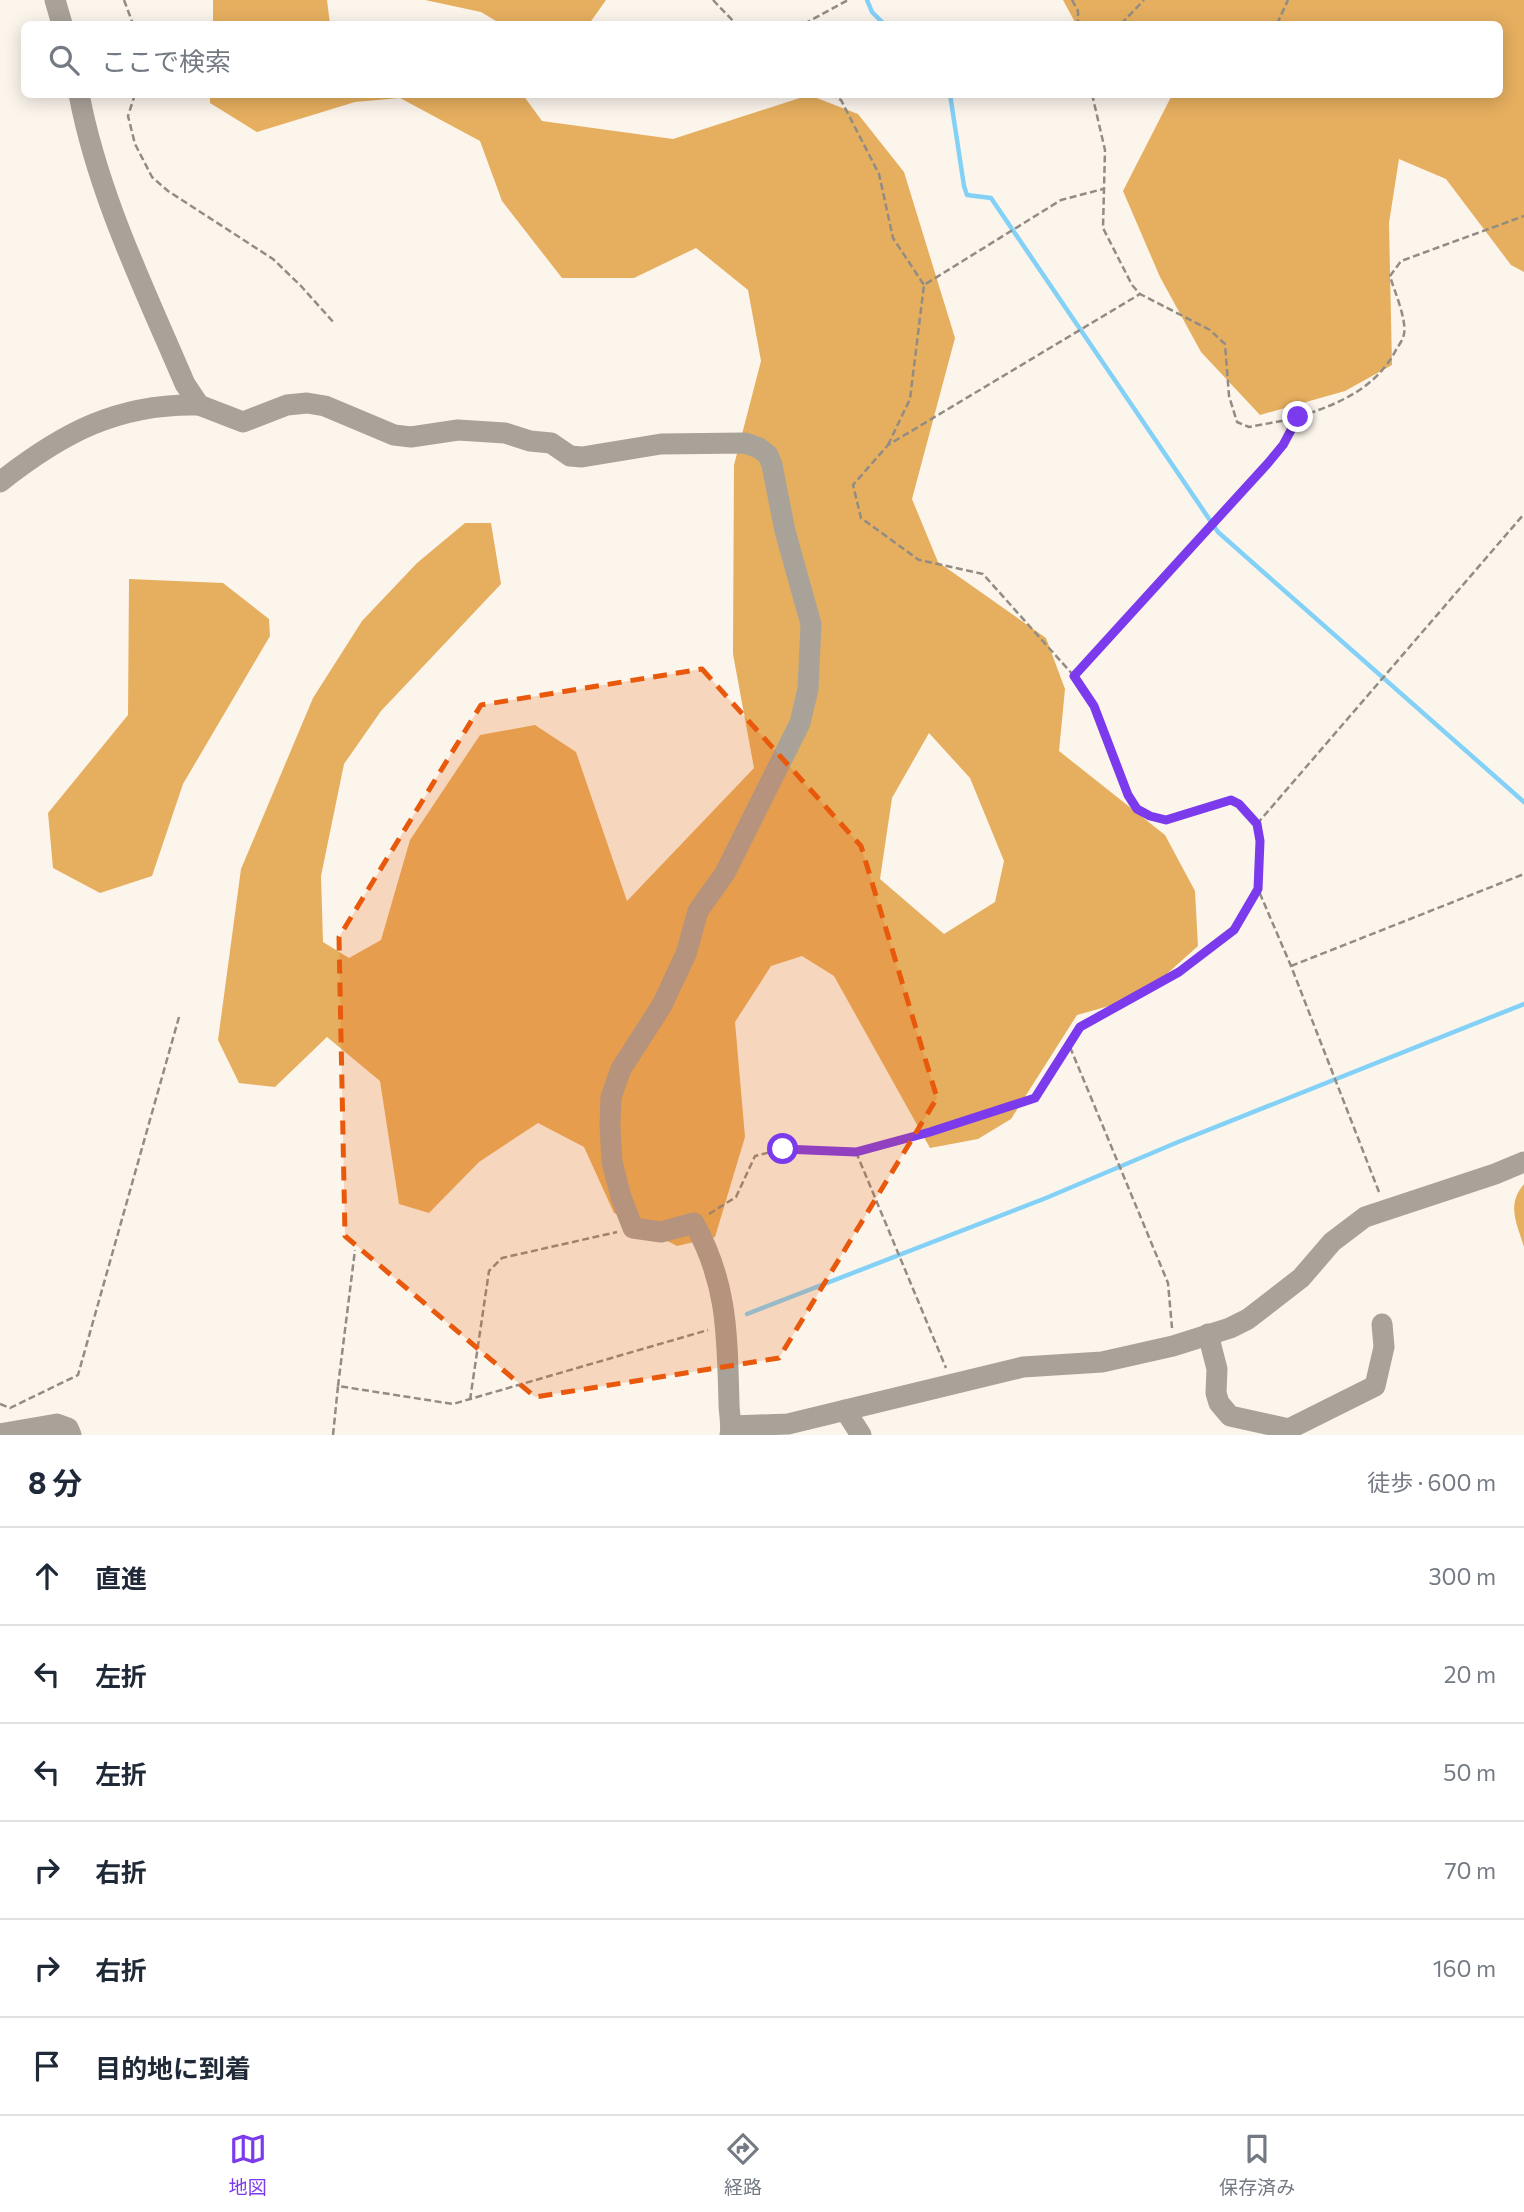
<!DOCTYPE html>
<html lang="ja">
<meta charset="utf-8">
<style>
body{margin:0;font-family:Commissioner,"Noto Sans JP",sans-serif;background:#f2f2f3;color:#1f2937}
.stop{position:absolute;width:21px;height:21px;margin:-16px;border:5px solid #7c3aed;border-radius:50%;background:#fff}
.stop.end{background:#7c3aed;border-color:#fff;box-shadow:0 2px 7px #0008}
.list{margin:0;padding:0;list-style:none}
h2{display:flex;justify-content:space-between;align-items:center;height:91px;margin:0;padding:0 28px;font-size:30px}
h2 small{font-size:23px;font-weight:400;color:#747a83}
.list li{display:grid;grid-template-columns:46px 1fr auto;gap:21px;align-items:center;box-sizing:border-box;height:98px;padding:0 28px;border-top:2px solid #e0e1e3}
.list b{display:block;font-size:26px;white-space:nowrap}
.list em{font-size:23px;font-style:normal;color:#747a83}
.icon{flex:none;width:38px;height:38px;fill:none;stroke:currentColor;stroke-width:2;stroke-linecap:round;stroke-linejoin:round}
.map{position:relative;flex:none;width:1524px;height:1435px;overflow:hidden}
.search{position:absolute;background:#fff;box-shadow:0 4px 18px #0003;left:21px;right:21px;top:21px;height:77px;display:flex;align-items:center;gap:18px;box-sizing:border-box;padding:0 24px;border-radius:10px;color:#747a83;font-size:26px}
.sheet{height:679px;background:#fff}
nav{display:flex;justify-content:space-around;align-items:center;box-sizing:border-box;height:98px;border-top:2px solid #e0e1e3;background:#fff;font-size:19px;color:#747a83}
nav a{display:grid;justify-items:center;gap:4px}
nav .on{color:#7c3aed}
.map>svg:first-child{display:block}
.forest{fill:#e6af5f;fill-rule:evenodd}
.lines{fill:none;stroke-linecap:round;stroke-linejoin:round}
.stream{stroke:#84d1f8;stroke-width:4.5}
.path{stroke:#928c84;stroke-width:2.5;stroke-dasharray:7 3.5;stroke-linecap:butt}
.minor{stroke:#a9a299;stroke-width:21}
.route{stroke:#7c3aed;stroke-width:9}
.marked{fill:#e8590c;fill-opacity:0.2;stroke:#e8590c;stroke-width:5;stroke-dasharray:14 9;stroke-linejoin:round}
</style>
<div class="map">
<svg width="1524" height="1435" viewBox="0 0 1524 1435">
<rect width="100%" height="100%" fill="#fcf5ec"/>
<g class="forest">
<polygon points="213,0 327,0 330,24 213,24"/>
<polygon points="425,0 606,0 589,24 501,24 481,12"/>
<polygon points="1063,0 1524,0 1524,272 1511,265 1446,179 1399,159 1389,223 1392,365 1345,391 1260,415 1201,352 1160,277 1123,191 1172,95 1500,94 1500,24 1156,24 1149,21 1076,24"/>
<path d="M 210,94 L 523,95 L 542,121 L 673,139 L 809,95 L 858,114 L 904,172 L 955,338 L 912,499 L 938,562 L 1046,638 L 1065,689 L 1059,751 L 1165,835 L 1195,891 L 1198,946 L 1141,997 L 1077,1015 L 1011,1119 L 978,1139 L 930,1148 L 834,976 L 802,956 L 771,966 L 735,1022 L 745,1137 L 715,1237 L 677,1246 L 614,1213 L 584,1147 L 538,1123 L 479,1162 L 429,1213 L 399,1204 L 380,1081 L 327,1037 L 275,1087 L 239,1083 L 218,1040 L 241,869 L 313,698 L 362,621 L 417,563 L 465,523 L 491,523 L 501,584 L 381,711 L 344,764 L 321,876 L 323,942 L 349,958 L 381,940 L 410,840 L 480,735 L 535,725 L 576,752 L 627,901 L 754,768 L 733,654 L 734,465 L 761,361 L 748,290 L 696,248 L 634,278 L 562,278 L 502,201 L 480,141 L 400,98 L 355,102 L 257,132 L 210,103 ZM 929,733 L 970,778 L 1004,861 L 995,902 L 944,934 L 880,879 L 892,798 Z"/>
<polygon points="129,579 223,583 269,619 270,636 183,784 152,876 100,893 53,868 48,813 128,715"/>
<path d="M 1524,1184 L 1524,1247 C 1517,1223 1506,1205 1524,1184 Z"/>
</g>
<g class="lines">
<g class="stream">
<polyline points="867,0 872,12 884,24"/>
<polyline points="950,94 964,186 967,195 991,198 1218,532 1524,802"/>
<polyline points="747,1314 1046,1198 1178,1142 1524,1004"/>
</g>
<g class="path">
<polyline points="124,0 133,24"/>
<polyline points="713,0 736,24"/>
<polyline points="1072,0 1078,11 1078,24"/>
<polyline points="804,24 848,0"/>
<polyline points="1121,24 1144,0"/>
<polyline points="1277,24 1288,0"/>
<polyline points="135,94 128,116 135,144 152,177 168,191 273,259 301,286 335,324"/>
<polyline points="830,94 841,100 879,174 893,238 924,285"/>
<polyline points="1092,94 1105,150 1103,228 1132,285 1140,294 1210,330 1225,344 1229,396 1237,422 1249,427 1297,418"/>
<polyline points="888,445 910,399 924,285 1061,200 1103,189"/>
<polyline points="1074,676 983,574 919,560 861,518 853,485 888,445 1140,294"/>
<polyline points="1257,824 1524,514"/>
<polyline points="1291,966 1524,874"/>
<polyline points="1070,1047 1168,1283 1172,1328"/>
<polyline points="856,1152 946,1368"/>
<path d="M 1379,1192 L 1291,966 L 1258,889 L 1260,841 L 1257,824 L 1239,804 L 1231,800 L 1166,820 L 1150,816 L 1137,809 L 1128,795 L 1094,706 L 1074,676 L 1269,462 L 1283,445 L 1298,417 C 1339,404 1377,388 1397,348 C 1400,344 1403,339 1404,334 C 1407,320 1394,290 1390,276 L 1401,261 L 1524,216"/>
<polyline points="709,1214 736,1197 755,1156 783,1149 856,1152 930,1132 1035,1098 1080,1027 1179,972 1234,930 1258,889"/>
<polyline points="338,1386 355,1250"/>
<polyline points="470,1400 489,1271 502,1258 617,1232"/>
<polyline points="0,1404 10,1408 78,1375 179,1017"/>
<polyline points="333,1435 338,1386 453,1404 708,1330"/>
</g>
<g class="minor">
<polyline points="55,0 62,24"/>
<path d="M 79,94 C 98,195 145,290 185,384 L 199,405 L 243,422 L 287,405 L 307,403 L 325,406 L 394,435 L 411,437 L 458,430 L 505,433 L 530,441 L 551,443 L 570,456 L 582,457 L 661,444 L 745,443 L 759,448 L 768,455 L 772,465 L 785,531 L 811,624 L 808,689 L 800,723 L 725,873 L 698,911 L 686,954 L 662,1005 L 621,1069 L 611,1097 L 610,1126 L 612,1162 L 621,1197 L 633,1228 L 661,1232 L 694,1223 C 728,1284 727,1335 729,1403 C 729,1414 732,1424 730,1435"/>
<path d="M 0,482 C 62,433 118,403 199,405"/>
<polyline points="1208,1334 1217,1369 1216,1393 1219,1403 1230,1416 1289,1429 1287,1435"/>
<polyline points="845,1410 861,1435"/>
<polyline points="732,1426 788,1424 1023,1367 1102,1362 1173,1346 1230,1328 1248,1319 1301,1278 1332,1242 1365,1217 1495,1174 1524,1162"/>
<polyline points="1289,1429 1375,1386 1384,1347 1382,1324"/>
<polyline points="0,1434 57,1424 68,1428 71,1435"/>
</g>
</g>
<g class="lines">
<polyline class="route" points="783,1149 856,1152 930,1132 1035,1098 1080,1027 1179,972 1234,930 1258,889 1260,841 1257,824 1239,804 1231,800 1166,820 1150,816 1137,809 1128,795 1094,706 1074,676 1269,462 1283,445 1298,417"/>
</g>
<path class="marked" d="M 702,669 L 861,846 L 937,1098 L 779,1358 L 535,1397 L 345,1236 L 339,937 L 481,705 Z"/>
</svg>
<div class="stop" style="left:783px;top:1149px"></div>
<div class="stop end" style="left:1298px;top:417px"></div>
<div class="search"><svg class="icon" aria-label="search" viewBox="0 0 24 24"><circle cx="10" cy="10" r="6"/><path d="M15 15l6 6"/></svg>ここで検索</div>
</div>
<section class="sheet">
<h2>8 分<small>徒歩 · 600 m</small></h2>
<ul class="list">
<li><svg class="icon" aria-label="ahead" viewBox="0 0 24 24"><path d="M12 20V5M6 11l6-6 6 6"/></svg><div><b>直進</b></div><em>300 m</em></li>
<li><svg class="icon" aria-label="left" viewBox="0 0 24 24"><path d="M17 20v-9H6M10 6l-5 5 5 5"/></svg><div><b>左折</b></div><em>20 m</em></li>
<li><svg class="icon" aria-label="left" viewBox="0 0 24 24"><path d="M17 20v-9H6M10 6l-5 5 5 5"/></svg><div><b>左折</b></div><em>50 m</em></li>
<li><svg class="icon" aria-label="right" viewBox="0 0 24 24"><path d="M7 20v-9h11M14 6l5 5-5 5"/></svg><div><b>右折</b></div><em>70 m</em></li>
<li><svg class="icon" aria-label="right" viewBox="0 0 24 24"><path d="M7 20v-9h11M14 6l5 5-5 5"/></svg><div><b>右折</b></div><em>160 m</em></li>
<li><svg class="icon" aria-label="arrive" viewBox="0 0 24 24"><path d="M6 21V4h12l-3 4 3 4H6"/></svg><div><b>目的地に到着</b></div></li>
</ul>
</section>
<nav>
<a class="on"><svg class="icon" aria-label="map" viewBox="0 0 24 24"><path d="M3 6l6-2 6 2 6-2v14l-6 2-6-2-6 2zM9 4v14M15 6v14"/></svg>地図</a>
<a><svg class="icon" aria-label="directions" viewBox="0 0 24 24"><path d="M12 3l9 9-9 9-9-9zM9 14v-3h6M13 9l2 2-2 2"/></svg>経路</a>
<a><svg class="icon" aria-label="saved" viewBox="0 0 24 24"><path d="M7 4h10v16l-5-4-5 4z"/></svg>保存済み</a>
</nav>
